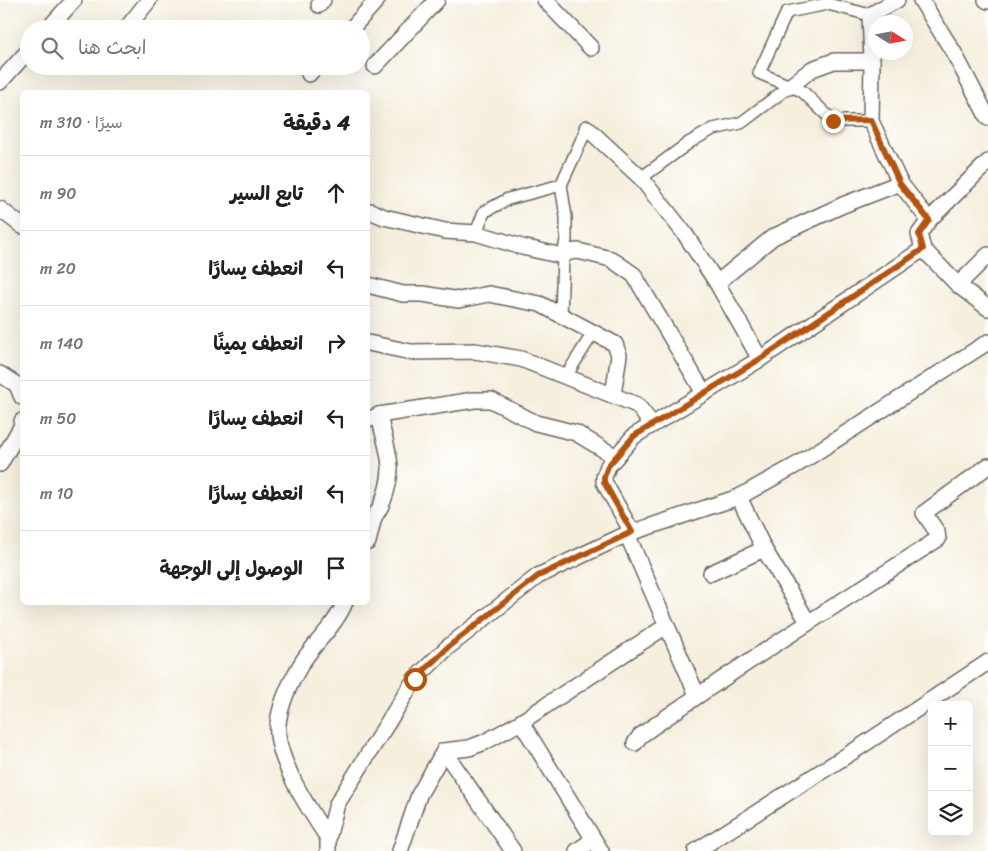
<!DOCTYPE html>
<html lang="ar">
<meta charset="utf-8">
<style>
body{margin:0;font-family:Sriracha,"Playpen Sans Arabic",sans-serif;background:#f2f2f2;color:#202124;direction:rtl}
.controls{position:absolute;right:15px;bottom:15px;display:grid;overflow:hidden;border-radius:8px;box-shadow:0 5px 20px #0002}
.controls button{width:45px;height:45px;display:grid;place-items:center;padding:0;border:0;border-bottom:1px solid #e0e0e0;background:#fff;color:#202124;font:25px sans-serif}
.compass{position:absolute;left:868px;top:15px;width:45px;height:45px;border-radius:50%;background:#fff;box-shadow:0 5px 20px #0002;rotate:101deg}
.stop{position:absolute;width:15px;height:15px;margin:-11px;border:4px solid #b45309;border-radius:50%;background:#fff}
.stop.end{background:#b45309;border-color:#fff;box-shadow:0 1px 5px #0008}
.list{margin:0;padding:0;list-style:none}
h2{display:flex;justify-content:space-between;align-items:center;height:65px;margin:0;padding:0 20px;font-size:21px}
h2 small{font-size:16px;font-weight:400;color:#757577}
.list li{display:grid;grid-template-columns:32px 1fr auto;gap:15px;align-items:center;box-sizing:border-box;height:75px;padding:0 20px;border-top:1px solid #e0e0e0}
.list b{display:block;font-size:19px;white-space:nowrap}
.list em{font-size:16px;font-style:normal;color:#757577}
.icon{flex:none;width:28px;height:28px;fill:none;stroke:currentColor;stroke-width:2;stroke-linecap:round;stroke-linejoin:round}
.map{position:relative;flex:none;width:988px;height:851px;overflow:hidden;direction:ltr}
.search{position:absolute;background:#fff;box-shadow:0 5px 20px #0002;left:20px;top:20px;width:350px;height:55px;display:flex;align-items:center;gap:12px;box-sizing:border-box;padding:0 18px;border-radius:28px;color:#757577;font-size:19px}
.panel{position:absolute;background:#fff;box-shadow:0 5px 20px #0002;left:20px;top:90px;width:350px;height:515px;border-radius:8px;direction:rtl}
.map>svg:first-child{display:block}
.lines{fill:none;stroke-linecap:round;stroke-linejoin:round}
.pedestrian-casing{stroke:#686660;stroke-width:14}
.minor-casing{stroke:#686660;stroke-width:18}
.pedestrian{stroke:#fff;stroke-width:11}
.minor{stroke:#fff;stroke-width:15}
.route{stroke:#b45309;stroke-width:6}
</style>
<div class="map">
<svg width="988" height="851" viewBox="0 0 988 851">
<rect width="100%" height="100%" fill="#fff"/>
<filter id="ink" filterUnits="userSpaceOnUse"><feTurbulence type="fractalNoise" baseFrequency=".02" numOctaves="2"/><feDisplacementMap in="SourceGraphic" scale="10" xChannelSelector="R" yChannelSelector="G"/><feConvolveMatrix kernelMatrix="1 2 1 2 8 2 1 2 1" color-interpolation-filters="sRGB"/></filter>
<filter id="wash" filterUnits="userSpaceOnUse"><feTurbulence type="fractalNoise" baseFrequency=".0096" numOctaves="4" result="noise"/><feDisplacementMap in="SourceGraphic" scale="20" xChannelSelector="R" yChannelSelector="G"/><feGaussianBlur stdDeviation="1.12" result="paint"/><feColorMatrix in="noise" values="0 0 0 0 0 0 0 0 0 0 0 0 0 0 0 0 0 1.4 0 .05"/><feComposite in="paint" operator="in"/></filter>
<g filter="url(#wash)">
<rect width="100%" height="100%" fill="#f6efde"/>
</g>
<g filter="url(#ink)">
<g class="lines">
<defs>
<g id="pedestrian">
<polyline points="870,15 828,4 787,12 759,73 802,91 833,121 871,121"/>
<polyline points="641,178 690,142 713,129 741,123 789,87"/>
<polyline points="476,233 484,212 508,199 561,185"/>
<polyline points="561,316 563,256 566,240 566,217 561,185 587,128"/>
<polyline points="566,376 593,333"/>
</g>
<g id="minor">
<polyline points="545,0 591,48"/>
<polyline points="897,0 870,15 872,61 871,121 900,183 929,220"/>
<polyline points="921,0 954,53 988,118"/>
<polyline points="986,0 988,1"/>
<polyline points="319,5 323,0"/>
<polyline points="48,29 74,0"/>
<polyline points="126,29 149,0"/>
<polyline points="351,29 377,0"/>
<polyline points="375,66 437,0"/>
<polyline points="309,74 316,66"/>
<polyline points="0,82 29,50"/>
<polyline points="789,87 812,69 834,61 872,61"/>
<polyline points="587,128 641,178 685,234 717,283 760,359"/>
<polyline points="988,162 929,220 919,234 923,249 958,285 988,308"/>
<polyline points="0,209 22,226"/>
<polyline points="370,211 384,217 445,231 476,233 522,247 563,256 569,252 578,251 611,259 634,275 704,393"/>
<polyline points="717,283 773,237 843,205 900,183"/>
<polyline points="368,285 403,294 423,294 459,300 489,294 540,304 615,344 619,355 613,395"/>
<polyline points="958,285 988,255"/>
<polyline points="368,343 411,352 475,351 521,359 637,405 652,424"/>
<polyline points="0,374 17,385 22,397"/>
<polyline points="368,420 379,415 474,400 491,400 536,423 576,433 616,457"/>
<polyline points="0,464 21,427 22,421"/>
<polyline points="739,497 764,549 808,622"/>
<path d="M 368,523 C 382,512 389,487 390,469 C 390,452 382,432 379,415"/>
<polyline points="632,532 604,482 604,477 608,466 634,436 760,359 923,249"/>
<polyline points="627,534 697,695"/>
<polyline points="368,542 374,517"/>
<polyline points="711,573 764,549"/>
<polyline points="521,722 601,851"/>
<path d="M 635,743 L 640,736 C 737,667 838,604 938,539 L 937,532 L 924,513 L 988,466"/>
<polyline points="444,751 513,851"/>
<path d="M 328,838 C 310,811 274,757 278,724 C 280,703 292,679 303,661 C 316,641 336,625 345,602"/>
<polyline points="328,851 328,838 337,804 415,679 448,647 538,576 627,534 739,497 798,464 988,342"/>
<polyline points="400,851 419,795 444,751 469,748 485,742 521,722 666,626"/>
<polyline points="577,851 593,840"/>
<polyline points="696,851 860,747 988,662"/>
</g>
</defs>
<use href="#pedestrian" class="pedestrian-casing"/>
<use href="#minor" class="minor-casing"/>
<use href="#pedestrian" class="pedestrian"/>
<use href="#minor" class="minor"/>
</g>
</g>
<g class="lines" filter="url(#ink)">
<polyline class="route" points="415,679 448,647 538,576 632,532 604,482 604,477 608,466 634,436 760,359 923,249 919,234 929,220 900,184 871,120 833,121"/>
</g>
</svg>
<div class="controls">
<button>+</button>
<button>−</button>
<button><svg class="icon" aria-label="layers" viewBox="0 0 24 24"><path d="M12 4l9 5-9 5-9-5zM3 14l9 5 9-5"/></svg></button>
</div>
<svg class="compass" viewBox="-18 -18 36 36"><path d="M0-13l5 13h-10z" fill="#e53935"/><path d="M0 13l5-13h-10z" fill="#757577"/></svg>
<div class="stop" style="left:415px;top:679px"></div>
<div class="stop end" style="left:833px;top:121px"></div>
<div class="search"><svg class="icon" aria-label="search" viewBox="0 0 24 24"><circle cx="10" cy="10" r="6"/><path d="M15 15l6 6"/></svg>ابحث هنا</div>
<section class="panel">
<h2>4 دقيقة<small>سيرًا · 310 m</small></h2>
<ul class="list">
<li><svg class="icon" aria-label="ahead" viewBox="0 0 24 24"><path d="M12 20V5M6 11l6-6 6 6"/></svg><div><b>تابع السير</b></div><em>90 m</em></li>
<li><svg class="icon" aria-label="left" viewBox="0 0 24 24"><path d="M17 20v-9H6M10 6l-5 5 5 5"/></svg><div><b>انعطف يسارًا</b></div><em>20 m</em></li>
<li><svg class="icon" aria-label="right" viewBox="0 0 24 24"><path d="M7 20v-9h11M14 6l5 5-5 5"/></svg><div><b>انعطف يمينًا</b></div><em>140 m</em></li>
<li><svg class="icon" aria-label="left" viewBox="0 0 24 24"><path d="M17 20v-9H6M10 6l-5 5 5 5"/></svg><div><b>انعطف يسارًا</b></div><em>50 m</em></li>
<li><svg class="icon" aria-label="left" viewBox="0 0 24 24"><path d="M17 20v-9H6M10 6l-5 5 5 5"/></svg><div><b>انعطف يسارًا</b></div><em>10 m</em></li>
<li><svg class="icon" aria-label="arrive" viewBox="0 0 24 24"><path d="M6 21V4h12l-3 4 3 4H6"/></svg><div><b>الوصول إلى الوجهة</b></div></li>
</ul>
</section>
</div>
